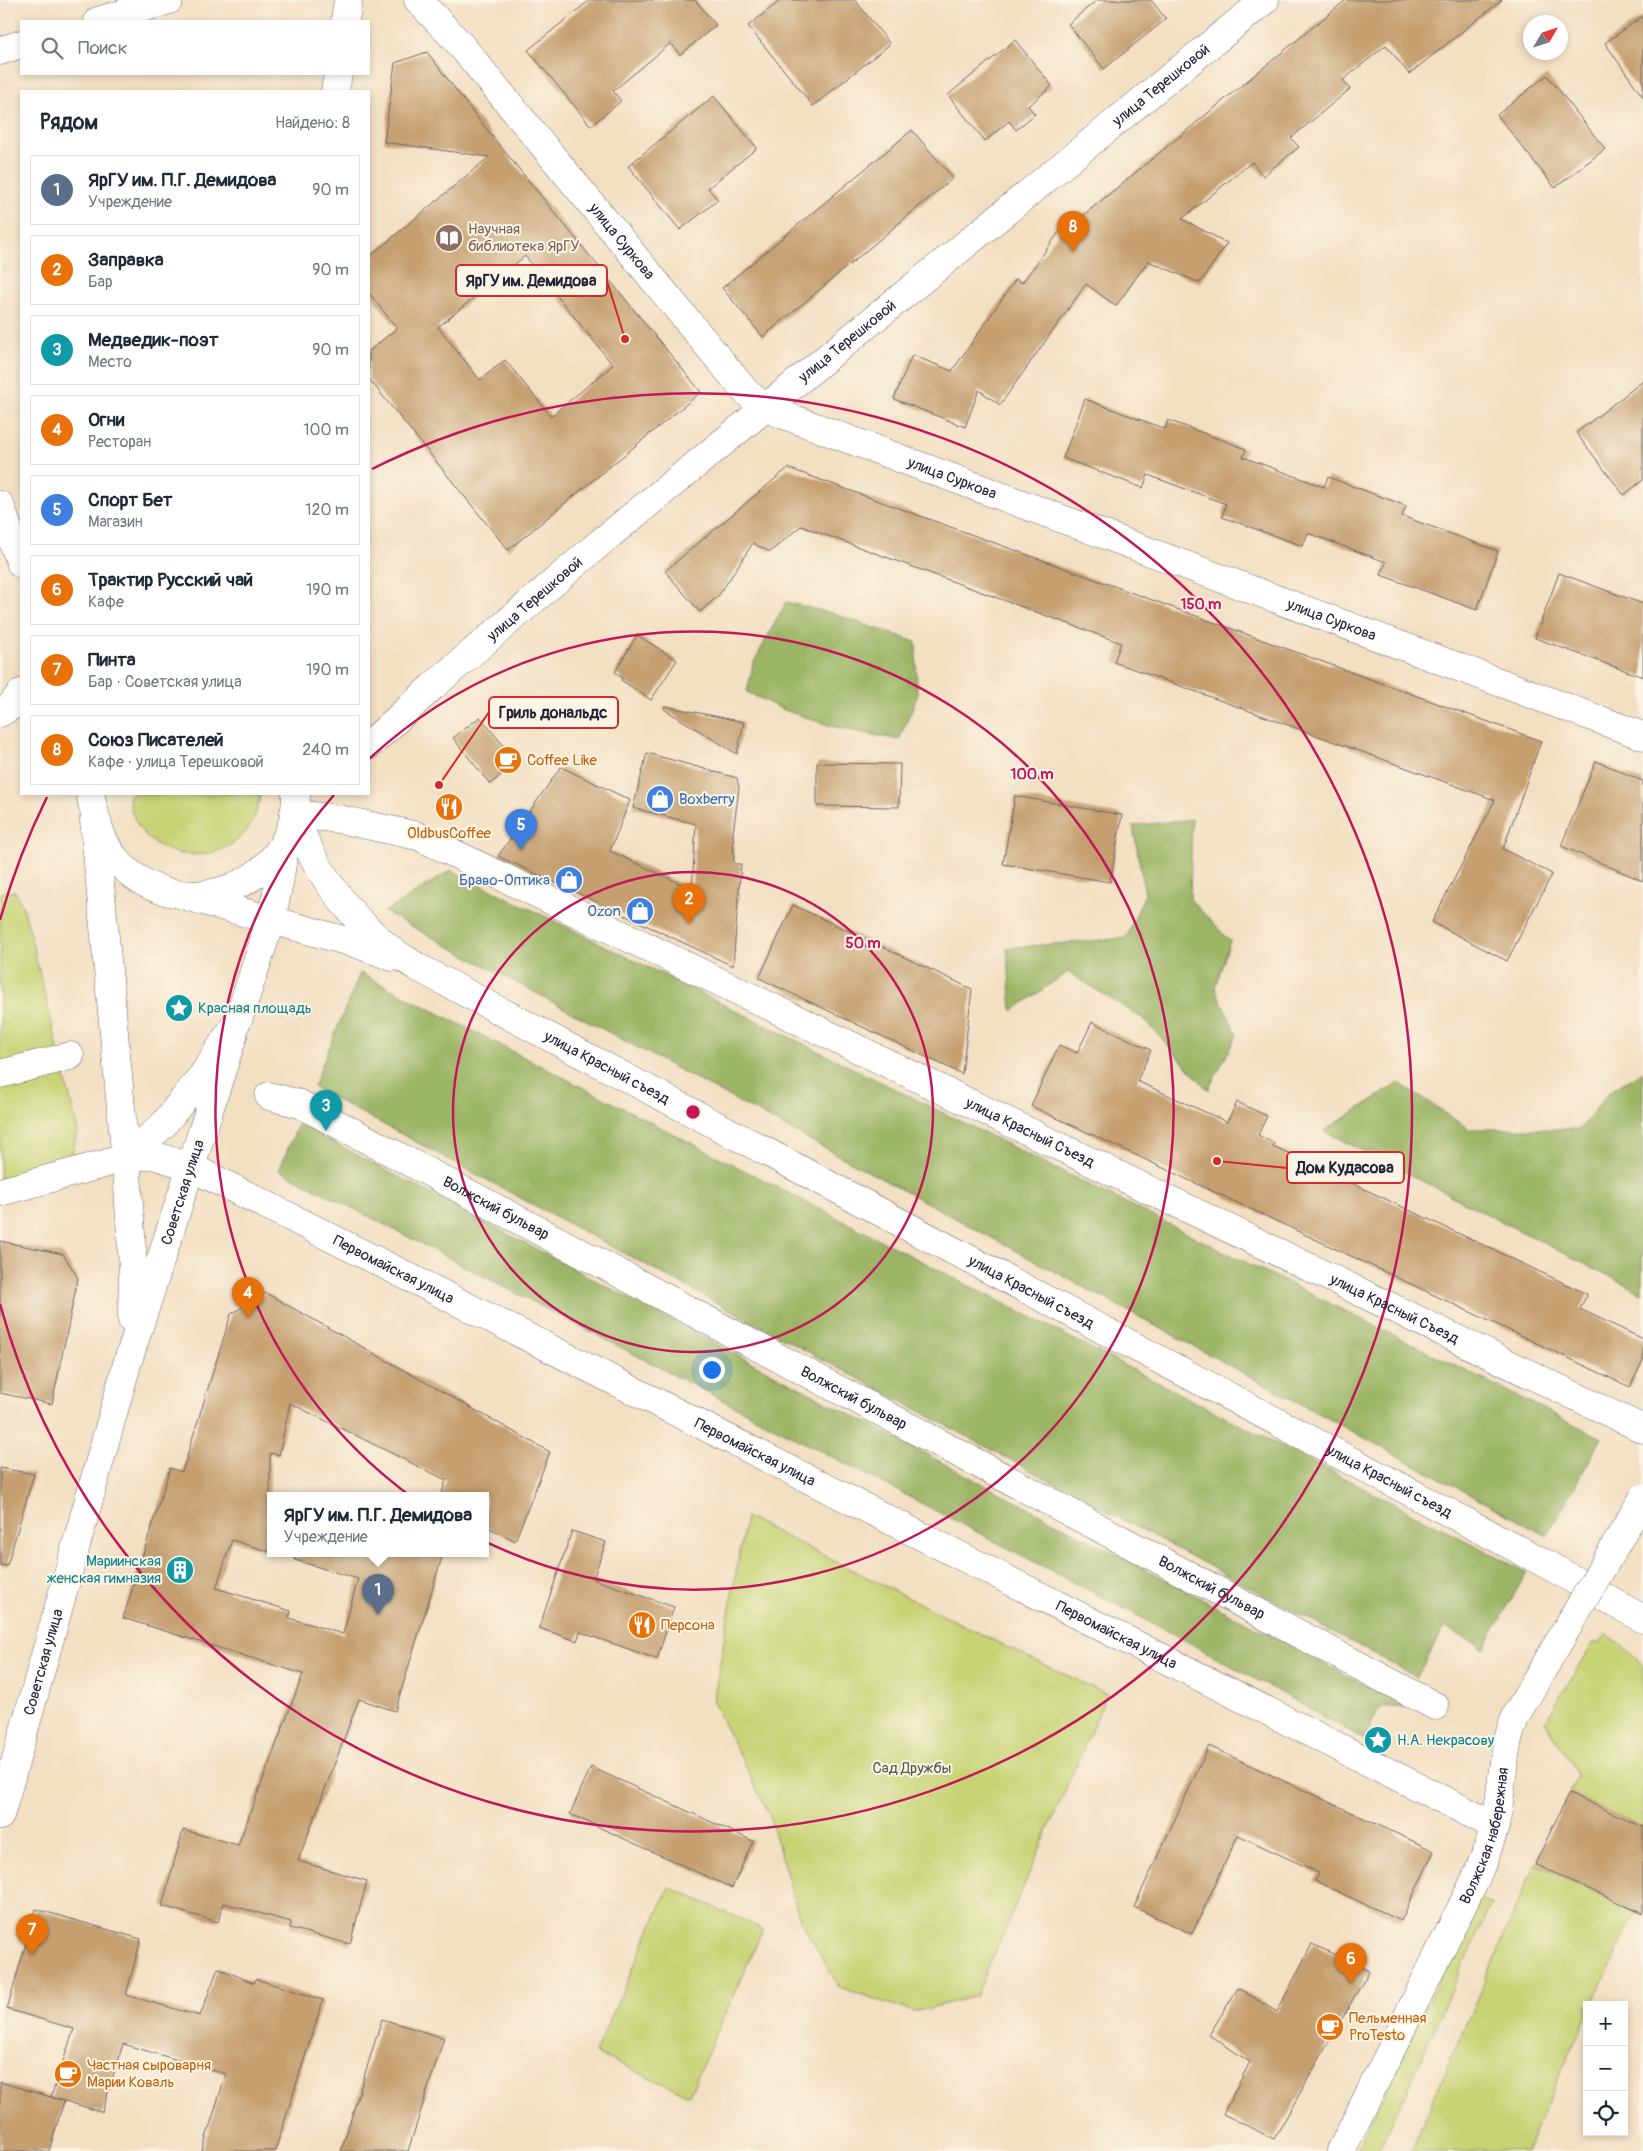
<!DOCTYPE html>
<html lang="ru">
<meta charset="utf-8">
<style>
body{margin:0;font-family:Pangolin,sans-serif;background:#f6f6f7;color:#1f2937}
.controls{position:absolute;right:15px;bottom:15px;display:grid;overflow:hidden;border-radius:0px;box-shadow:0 2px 8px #0003}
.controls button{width:45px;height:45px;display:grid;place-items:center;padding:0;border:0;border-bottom:1px solid #e0e1e3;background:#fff;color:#1f2937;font:25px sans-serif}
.compass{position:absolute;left:1523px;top:15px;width:45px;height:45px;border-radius:50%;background:#fff;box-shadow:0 2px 8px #0003;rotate:51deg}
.you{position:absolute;left:711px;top:1369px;width:18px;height:18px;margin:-12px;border:4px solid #fff;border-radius:50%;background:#1a73e8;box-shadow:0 0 0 8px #1a73e833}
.badge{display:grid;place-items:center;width:32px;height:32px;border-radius:50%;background:#1f6fb2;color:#fff;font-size:16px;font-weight:700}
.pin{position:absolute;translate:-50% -41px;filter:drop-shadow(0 1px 2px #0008)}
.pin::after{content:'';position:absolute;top:26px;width:18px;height:15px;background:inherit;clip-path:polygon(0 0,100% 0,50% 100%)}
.popup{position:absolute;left:267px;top:1492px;width:222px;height:65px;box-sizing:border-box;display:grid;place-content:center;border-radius:0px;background:#fff;filter:drop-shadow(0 1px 4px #0005);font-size:16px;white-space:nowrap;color:#747a83}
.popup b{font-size:19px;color:#1f2937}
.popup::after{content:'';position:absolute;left:50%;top:100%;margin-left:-10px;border:10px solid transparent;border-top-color:#fff}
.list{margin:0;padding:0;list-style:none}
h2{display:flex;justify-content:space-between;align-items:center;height:65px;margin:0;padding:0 20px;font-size:21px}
h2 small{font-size:16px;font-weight:400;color:#747a83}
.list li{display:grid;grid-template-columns:32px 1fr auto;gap:15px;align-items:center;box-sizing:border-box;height:70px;margin:0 10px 10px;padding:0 10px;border:1px solid #e0e1e3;border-radius:0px}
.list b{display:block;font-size:19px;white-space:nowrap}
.list p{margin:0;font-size:16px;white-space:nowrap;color:#747a83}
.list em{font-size:16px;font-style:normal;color:#747a83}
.icon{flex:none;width:28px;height:28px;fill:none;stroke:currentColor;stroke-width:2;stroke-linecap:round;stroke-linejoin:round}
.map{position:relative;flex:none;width:1643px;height:2151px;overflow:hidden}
.search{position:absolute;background:#fff;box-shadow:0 2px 8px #0003;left:20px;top:20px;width:350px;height:55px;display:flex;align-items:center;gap:12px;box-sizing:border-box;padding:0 18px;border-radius:0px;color:#747a83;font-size:19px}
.panel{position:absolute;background:#fff;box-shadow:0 2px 8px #0003;left:20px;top:90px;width:350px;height:705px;border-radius:0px}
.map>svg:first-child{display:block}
.green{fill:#c7d374;stroke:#747a58}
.forest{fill:#9db566;stroke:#606c50}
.building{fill:#c59f6f;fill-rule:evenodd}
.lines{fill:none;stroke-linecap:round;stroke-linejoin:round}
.street-casing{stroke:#6b646a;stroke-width:29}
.secondary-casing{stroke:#6b646a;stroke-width:29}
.primary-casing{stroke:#6b646a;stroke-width:29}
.street{stroke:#fff;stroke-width:28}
.secondary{stroke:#fff;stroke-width:28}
.primary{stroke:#fff;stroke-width:28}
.street-bridge-casing{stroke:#6b646a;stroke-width:29;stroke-linecap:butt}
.street-bridge{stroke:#fff;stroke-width:28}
.ring{fill:none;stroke:#c2185b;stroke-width:2.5}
.labels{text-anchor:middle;stroke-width:4;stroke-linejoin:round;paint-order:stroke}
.street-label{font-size:15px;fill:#22223b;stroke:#fcf5e5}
.education-label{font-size:15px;fill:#785e54;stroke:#fcf5e5;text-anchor:start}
.food-label{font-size:15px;fill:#c56008;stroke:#fcf5e5;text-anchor:start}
.shop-label{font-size:15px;fill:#366cbe;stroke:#fcf5e5;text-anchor:end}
.culture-label{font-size:15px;fill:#0d838f;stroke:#fcf5e5;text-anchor:start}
.park-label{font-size:15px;fill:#54574c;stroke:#fcf5e5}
.centre{fill:#c2185b;stroke:#fcf5e5;stroke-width:2.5}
.ring-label{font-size:15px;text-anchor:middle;font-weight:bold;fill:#c2185b;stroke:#fcf5e5;stroke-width:4;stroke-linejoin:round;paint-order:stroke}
.leader{fill:none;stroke:#d62828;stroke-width:2}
.callout-dot{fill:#d62828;stroke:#fcf5e5;stroke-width:2}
.callout{fill:#fcf5e5;stroke:#d62828;stroke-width:2}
.callout-label{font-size:16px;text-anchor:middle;font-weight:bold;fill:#22223b}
</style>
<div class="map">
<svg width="1643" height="2151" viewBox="0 0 1643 2151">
<rect width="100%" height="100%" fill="#fcf5e5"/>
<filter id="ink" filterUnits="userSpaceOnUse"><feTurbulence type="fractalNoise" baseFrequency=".02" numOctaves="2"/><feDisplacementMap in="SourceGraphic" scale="10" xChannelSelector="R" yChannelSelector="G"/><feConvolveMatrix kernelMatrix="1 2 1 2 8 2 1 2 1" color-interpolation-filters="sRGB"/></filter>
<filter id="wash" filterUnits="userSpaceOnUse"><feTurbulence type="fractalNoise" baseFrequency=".0096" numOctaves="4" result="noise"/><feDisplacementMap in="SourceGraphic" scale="20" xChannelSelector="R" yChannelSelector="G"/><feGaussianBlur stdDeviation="1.12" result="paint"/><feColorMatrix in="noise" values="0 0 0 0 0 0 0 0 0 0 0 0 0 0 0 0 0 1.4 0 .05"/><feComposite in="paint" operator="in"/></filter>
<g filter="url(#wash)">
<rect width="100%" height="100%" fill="#f3dfc2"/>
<g class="green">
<path d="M 129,794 L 260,794 C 254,876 132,874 129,794 Z"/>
<polygon points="15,891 24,910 78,1131 68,1166 0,1184 0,893"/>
<polygon points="746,1517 1017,1652 1107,1694 976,1996 914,2012 839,1987 800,1919 769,1814 713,1702"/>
<polygon points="1605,1634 1620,1644 1643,1666 1643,1827 1569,1793 1578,1776 1545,1721 1594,1642 1599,1644"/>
<polygon points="1535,1864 1636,1911 1592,2005 1587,2005 1587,2015 1526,2151 1411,2151"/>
<polygon points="669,1887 763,1929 689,2095 595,2053"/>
<polygon points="1478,1898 1491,1904 1379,2151 1356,2151"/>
</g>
<g class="forest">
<polygon points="786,602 831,613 916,642 917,697 899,740 831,726 784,710 747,692 753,664"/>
<polygon points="1192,819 1190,899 1230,941 1215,988 1237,1035 1208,1090 1145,1020 1068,972 1012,1011 1007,948 1126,938 1145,894 1133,826"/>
<polygon points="451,870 1602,1438 1547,1536 385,912"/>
<polygon points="360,973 1527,1572 1484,1648 1444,1627 1417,1677 313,1087"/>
<polygon points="1643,1071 1642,1293 1324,1131 1399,1083 1469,1129 1580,1129 1610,1091"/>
<polygon points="298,1124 1407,1707 1380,1708 1364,1739 1179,1637 279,1170"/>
</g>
<g id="blocks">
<g class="building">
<polygon points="590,0 695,0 716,25 680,55 671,43 613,91 621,101 591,126 528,50"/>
<polygon points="781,0 855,0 890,44 813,106 748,26"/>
<polygon points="1097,0 1151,0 1166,19 1104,69 1068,24"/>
<polygon points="1346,0 1502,0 1409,74 1386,45 1343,80 1350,89 1291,138 1299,147 1263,176 1252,162 1182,219 1227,243 1200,283 1148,261 1116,306 1086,284 1000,405 979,390 965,427 894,399 912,355 952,371 1016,279 1022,283 1065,224 1069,227"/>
<polygon points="1643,16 1643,97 1605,43"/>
<polygon points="1015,40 1052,86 1028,106 1035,114 1016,130 1009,121 985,141 948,95"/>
<path d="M 427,52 L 479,120 L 701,392 L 508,550 L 369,379 L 369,351 L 397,328 L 369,293 L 369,257 L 489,157 L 384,142 L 395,63 ZM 525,256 L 613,365 L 551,416 L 505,360 L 480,380 L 438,327 Z"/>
<polygon points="1547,75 1605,149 1555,188 1497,115"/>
<polygon points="714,96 757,148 708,188 718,200 680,230 628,166"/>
<polygon points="912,130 953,178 763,337 722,288"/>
<polygon points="1643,381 1643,480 1624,495 1576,433"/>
<polygon points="1085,399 1165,429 1168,420 1246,449 1243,457 1324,487 1328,477 1406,506 1402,516 1498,551 1477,610 1381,575 1386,562 1308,533 1303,546 1222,517 1226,504 1148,475 1143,488 1063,458"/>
<polygon points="788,468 1541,741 1503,849 1552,874 1507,961 1432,922 1495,800 1114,662 1121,643 801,526 770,552 753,543 719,595 700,612 665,571"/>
<polygon points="1559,573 1643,604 1643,677 1535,638"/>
<polygon points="637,635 677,660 651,700 621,680 622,678 615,672"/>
<polygon points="665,706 744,722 737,754 664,709"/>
<polygon points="480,717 517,762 490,784 453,738"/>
<polygon points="647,753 737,778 739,788 733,833 734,864 741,864 733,966 498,856 561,767 630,800 610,851 692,889 696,824 633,808"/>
<polygon points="1596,761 1643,781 1643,881 1561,846"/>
<polygon points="817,763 900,764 899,807 817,806"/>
<polygon points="1015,796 1122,815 1110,882 1003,864"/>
<polygon points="793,905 972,989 962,1074 759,978"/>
<polygon points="1092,1022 1151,1050 1137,1081 1227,1122 1237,1102 1267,1116 1258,1135 1274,1143 1273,1146 1587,1294 1580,1309 1643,1339 1643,1360 1630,1387 1031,1106 1059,1045 1077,1053"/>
<polygon points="0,1241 63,1254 78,1278 52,1404 0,1393"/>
<polygon points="266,1293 550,1452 515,1541 486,1526 486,1496 441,1496 446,1480 290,1403 279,1455 270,1453 270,1552 232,1540 216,1588 291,1611 289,1618 343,1634 358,1579 295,1560 296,1554 443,1554 395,1711 359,1699 298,1861 367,1881 350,1944 290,1928 291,1922 223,1903 218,1922 162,1906 183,1830 238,1845 303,1674 123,1618 170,1468 182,1472 231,1314"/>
<polygon points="0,1468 34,1474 7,1566 0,1565"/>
<polygon points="572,1531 606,1542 593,1579 674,1607 657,1659 580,1632 577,1641 539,1628"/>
<polygon points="1209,1746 1434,1851 1401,1921 1315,1881 1319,1873 1238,1835 1192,1934 1134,1907"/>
<polygon points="591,1767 753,1841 732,1888 570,1814"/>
<polygon points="1569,1793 1643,1827 1643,1914 1535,1864"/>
<polygon points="36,1909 141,1939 126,1995 200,2016 218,1968 254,1983 256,1979 323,2000 275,2151 202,2151 226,2074 123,2044 102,2112 51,2097 74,2029 7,2009"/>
<polygon points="1312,1944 1369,1971 1274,2139 1223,2114 1250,2062 1209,2035 1238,1988 1277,2012"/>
<polygon points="382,2019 444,2038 408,2151 341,2151"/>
<polygon points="0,2082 64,2101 49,2151 0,2151"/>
</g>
</g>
</g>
<g filter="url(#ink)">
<use href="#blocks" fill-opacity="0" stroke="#6b646a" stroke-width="1"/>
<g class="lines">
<defs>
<g id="street">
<path id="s1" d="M 418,0 L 459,43 L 746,392 L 765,408 L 1643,736"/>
<polyline points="98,21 169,0"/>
<polyline points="0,51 21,44"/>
<path id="s2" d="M 369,745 L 432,687 L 601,542 L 1265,0"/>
<path id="s3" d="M 294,814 C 312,865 344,910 385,945 C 395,954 407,960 417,967 L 1546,1564 L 1643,1619"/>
<path id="s4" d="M 294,814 L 339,819 L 418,836 L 1643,1429"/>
<polyline points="182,895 357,944 392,957"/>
<polyline points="0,1074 70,1056"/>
<path id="s5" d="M 269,1096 L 300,1104 L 1435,1706"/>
<path id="s6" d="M 126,1158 L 153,1155 L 191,1167 L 1495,1826"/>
<path id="s7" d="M 1341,2151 L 1475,1880 C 1482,1863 1490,1845 1495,1826 C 1504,1787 1500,1746 1519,1710"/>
</g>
<g id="secondary">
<polyline points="94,820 127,1172 133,1267 132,1320"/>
<path id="s8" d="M 0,1816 L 127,1364 L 233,1036"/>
</g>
<g id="primary">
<polyline points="345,21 348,0"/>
<polyline points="335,91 338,74"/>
<polyline points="0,505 21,564"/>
<polyline points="0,713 10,707 21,693"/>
<path d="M 90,794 C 96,817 99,838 114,857 C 173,931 297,889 296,794"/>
<polyline points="0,1192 126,1158 163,1125 202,1076 238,1020 271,920 279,883 286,838"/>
</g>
</defs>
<use href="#street" class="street-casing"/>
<use href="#secondary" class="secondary-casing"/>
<use href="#primary" class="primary-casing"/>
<use href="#street" class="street"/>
<use href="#secondary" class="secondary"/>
<use href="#primary" class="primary"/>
<defs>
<polyline id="street-bridge" points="1519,1710 1643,1498"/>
</defs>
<use href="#street-bridge" class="street-bridge-casing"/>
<use href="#street-bridge" class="street-bridge"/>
</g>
</g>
<g class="ring">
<circle cx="693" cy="1112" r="240"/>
<path d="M369 759A479 479 0 1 1 334 795"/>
<path d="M0 920A719 719 0 0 1 47 797M372 469A719 719 0 1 1 0 1304"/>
</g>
<defs>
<symbol id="library-disc" viewBox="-11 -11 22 22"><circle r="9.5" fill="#8d6e63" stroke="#fcf5e5"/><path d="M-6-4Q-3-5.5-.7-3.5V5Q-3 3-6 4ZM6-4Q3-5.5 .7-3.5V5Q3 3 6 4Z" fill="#fff"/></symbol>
<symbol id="cafe-disc" viewBox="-11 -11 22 22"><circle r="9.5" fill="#e8710a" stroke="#fcf5e5"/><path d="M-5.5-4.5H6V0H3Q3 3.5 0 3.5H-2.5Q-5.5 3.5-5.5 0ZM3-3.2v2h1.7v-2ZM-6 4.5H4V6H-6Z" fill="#fff"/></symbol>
<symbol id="shop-disc" viewBox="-11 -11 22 22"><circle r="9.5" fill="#3f7fe0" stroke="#fcf5e5"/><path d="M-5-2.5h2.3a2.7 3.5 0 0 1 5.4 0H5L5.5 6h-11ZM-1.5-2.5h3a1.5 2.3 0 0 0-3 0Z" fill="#fff"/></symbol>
<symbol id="restaurant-disc" viewBox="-11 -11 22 22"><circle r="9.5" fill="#e8710a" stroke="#fcf5e5"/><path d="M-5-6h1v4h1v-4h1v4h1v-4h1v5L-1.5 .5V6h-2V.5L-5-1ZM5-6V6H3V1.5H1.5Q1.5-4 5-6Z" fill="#fff"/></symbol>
<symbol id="sight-disc" viewBox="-11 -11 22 22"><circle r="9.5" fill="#0f9aa8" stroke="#fcf5e5"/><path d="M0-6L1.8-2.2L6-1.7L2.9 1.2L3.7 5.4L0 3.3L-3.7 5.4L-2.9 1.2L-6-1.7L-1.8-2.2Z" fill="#fff"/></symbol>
<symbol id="building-disc" viewBox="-11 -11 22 22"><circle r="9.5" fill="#0f9aa8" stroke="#fcf5e5"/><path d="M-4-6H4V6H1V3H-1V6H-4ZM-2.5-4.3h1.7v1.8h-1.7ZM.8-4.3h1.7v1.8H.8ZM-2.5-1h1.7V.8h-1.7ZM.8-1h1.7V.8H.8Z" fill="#fff"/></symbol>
</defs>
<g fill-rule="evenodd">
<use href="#library-disc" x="433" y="222" width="32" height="32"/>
<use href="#cafe-disc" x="492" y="744" width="32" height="32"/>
<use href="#shop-disc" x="644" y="783" width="32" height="32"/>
<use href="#restaurant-disc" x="433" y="791" width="32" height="32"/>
<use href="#shop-disc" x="553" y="864" width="32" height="32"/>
<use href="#shop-disc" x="624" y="895" width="32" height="32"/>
<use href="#sight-disc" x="163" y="992" width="32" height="32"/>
<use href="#building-disc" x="164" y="1554" width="32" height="32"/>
<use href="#restaurant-disc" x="626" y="1609" width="32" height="32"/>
<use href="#sight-disc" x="1362" y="1724" width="32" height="32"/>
<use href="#cafe-disc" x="1314" y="2011" width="32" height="32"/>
<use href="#cafe-disc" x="52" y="2058" width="32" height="32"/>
</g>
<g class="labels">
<g class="street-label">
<text dy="5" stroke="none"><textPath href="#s2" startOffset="1031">улица Терешковой</textPath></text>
<text dy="5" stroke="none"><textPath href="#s1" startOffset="316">улица Суркова</textPath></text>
<text dy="5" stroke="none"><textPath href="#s2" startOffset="626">улица Терешковой</textPath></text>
<text dy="5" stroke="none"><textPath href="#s1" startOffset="736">улица Суркова</textPath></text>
<text dy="5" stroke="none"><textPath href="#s2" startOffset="221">улица Терешковой</textPath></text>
<text dy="5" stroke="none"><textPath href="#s1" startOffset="1141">улица Суркова</textPath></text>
<text dy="5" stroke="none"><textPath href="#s3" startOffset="415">улица Красный съезд</textPath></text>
<text dy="5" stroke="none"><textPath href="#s4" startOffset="806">улица Красный Съезд</textPath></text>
<text dy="5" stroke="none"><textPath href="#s8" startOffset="650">Советская улица</textPath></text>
<text dy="5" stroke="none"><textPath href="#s5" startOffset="254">Волжский бульвар</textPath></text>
<text dy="5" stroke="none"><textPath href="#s6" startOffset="294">Первомайская улица</textPath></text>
<text dy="5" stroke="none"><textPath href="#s3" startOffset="895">улица Красный съезд</textPath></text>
<text dy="5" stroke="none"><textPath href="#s4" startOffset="1211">улица Красный Съезд</textPath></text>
<text dy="5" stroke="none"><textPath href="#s5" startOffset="659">Волжский бульвар</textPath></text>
<text dy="5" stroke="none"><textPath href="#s6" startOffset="699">Первомайская улица</textPath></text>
<text dy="5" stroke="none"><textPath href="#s3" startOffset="1300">улица Красный съезд</textPath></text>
<text dy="5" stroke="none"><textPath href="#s5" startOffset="1064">Волжский бульвар</textPath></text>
<text dy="5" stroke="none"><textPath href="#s6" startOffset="1104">Первомайская улица</textPath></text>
<text dy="5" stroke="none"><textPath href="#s8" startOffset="160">Советская улица</textPath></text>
<text dy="5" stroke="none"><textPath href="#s7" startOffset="348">Волжская набережная</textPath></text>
</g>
<g class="education-label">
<text x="468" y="234">Научная<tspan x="468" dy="17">библиотека ЯрГУ</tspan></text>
</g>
<g class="food-label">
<text x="527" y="765">Coffee Like</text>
<text x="449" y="838" text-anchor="middle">OldbusCoffee</text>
<text x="661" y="1630">Персона</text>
<text x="1349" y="2023">Пельменная<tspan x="1349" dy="17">ProTesto</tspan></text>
<text x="87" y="2070">Частная сыроварня<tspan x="87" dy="17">Марии Коваль</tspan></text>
</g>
<g class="shop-label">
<text x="679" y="804" text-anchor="start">Boxberry</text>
<text x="550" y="885">Браво-Оптика</text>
<text x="621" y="916">Ozon</text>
</g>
<g class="culture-label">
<text x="198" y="1013">Красная площадь</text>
<text x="161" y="1566" text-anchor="end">Мариинская<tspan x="161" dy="17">женская гимназия</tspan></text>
<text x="1397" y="1745">Н.А. Некрасову</text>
</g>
<g class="park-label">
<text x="912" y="1773">Сад Дружбы</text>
</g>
</g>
<circle cx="693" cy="1112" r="8" class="centre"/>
<g class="ring-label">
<text x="1201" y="609">150 m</text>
<text x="1032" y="779">100 m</text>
<text x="863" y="948">50 m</text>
</g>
<path class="leader" d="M625 339L607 281M439 785L489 712M1217 1161L1287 1168"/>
<g class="callout-dot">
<circle cx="625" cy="339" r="5"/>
<circle cx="439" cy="785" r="5"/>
<circle cx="1217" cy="1161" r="5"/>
</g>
<g class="callout">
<rect x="456" y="265" width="151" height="31" rx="5"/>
<rect x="489" y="697" width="129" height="31" rx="5"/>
<rect x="1287" y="1152" width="117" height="31" rx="5"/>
</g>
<g class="callout-label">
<text x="531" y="286">ЯрГУ им. Демидова</text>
<text x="553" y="718">Гриль дональдс</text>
<text x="1345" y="1173">Дом Кудасова</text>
</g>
</svg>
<div class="controls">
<button>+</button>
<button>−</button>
<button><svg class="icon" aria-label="locate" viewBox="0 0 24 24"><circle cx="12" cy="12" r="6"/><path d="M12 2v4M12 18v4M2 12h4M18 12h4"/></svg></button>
</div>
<svg class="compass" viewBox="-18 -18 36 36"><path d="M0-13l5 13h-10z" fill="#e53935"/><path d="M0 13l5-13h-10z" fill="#747a83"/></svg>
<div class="you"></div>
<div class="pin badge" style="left:378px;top:1615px;background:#5c6f8a">1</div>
<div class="popup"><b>ЯрГУ им. П.Г. Демидова</b>Учреждение</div>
<div class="pin badge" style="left:689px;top:924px;background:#e8710a">2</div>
<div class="pin badge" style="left:326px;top:1131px;background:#0f9aa8">3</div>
<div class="pin badge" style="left:248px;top:1318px;background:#e8710a">4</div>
<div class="pin badge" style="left:521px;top:850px;background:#3f7fe0">5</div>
<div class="pin badge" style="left:1351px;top:1984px;background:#e8710a">6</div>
<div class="pin badge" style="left:32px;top:1955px;background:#e8710a">7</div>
<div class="pin badge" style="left:1073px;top:252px;background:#e8710a">8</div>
<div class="search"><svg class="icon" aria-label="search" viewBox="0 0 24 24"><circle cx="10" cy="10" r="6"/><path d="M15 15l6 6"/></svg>Поиск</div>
<section class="panel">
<h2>Рядом<small>Найдено: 8</small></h2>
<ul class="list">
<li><span class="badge" style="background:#5c6f8a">1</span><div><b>ЯрГУ им. П.Г. Демидова</b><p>Учреждение</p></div><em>90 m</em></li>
<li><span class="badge" style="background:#e8710a">2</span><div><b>Заправка</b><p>Бар</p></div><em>90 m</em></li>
<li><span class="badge" style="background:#0f9aa8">3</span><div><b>Медведик-поэт</b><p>Место</p></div><em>90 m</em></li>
<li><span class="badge" style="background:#e8710a">4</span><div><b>Огни</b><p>Ресторан</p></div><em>100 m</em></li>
<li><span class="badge" style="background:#3f7fe0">5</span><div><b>Спорт Бет</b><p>Магазин</p></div><em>120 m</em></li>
<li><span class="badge" style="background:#e8710a">6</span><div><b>Трактир Русский чай</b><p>Кафе</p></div><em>190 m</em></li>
<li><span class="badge" style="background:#e8710a">7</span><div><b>Пинта</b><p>Бар · Советская улица</p></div><em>190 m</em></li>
<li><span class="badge" style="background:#e8710a">8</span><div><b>Союз Писателей</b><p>Кафе · улица Терешковой</p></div><em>240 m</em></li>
</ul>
</section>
</div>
